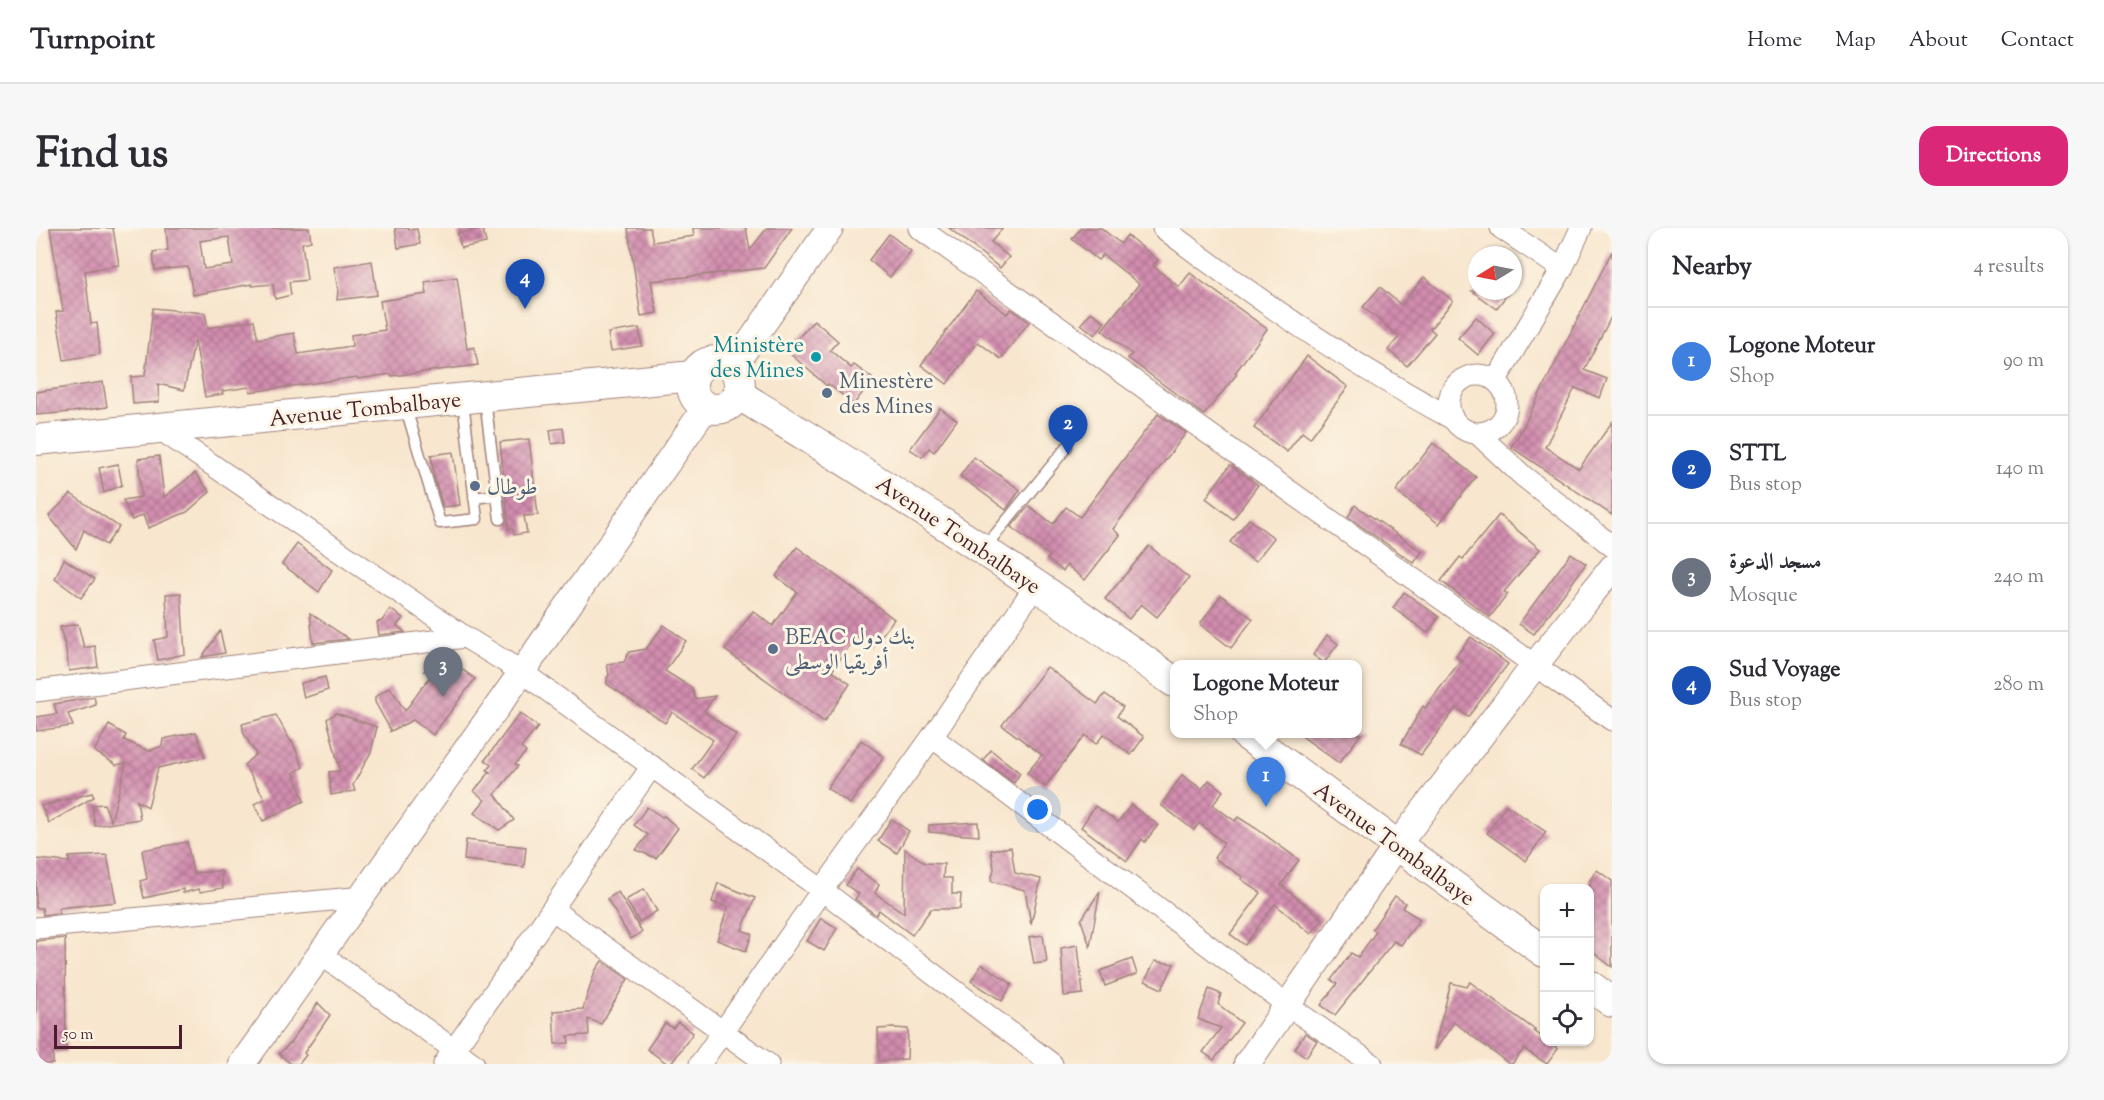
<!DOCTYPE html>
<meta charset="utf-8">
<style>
body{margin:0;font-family:"Sorts Mill Goudy",Amiri,serif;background:#f7f7f7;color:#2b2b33}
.controls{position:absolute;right:18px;bottom:18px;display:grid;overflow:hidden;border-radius:12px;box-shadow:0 2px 4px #0004}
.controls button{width:54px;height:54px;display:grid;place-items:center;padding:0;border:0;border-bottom:2px solid #e1e1e2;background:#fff;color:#2b2b33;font:30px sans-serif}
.compass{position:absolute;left:1432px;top:18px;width:54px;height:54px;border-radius:50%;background:#fff;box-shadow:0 2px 4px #0004;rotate:260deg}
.scale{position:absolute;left:18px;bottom:15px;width:128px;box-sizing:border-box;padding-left:6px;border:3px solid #4a1f2b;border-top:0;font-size:16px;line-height:21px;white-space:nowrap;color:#4a1f2b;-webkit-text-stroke:4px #fcf5e5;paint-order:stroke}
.you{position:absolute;left:1002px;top:582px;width:21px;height:21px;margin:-15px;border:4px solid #fff;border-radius:50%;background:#1a73e8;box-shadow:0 0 0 9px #1a73e833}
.badge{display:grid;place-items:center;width:39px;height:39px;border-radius:50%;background:#db2777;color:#fff;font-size:20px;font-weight:700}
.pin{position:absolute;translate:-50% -50px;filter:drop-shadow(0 2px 3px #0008)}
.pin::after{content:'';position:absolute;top:32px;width:21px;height:18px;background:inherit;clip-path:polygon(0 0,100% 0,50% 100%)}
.popup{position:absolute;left:1134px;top:432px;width:192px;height:78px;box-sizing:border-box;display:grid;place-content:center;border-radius:12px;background:#fff;filter:drop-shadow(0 2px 4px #0005);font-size:20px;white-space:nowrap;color:#7c7c81}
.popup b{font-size:22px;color:#2b2b33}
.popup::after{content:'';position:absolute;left:50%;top:100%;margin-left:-12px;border:12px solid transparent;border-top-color:#fff}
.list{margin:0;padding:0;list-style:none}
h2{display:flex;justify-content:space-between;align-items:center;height:78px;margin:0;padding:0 24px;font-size:26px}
h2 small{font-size:20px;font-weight:400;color:#7c7c81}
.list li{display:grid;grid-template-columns:39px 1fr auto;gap:18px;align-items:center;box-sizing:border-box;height:108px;padding:0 24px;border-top:2px solid #e1e1e2}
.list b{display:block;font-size:22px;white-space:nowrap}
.list p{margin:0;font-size:20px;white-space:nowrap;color:#7c7c81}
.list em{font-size:20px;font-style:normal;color:#7c7c81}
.icon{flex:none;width:33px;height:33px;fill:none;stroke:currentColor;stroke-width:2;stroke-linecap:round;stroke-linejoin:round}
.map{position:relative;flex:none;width:1576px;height:836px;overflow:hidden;border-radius:18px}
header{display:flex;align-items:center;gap:36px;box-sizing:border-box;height:84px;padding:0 30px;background:#fff;border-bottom:2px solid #e1e1e2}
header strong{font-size:28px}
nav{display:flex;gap:33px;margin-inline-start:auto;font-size:21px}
.intro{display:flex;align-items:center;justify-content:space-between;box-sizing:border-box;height:144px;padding:0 36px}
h1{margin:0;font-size:42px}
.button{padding:15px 27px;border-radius:18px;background:#db2777;color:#fff;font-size:21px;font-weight:700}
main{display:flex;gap:36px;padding:0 36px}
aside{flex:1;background:#fff;border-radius:18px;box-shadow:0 2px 4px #0004}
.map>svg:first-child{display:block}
.building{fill:url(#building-cross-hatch);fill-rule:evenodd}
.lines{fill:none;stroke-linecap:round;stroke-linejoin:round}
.service-casing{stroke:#a1827c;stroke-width:13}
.minor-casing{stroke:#a1827c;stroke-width:23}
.tertiary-casing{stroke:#a1827c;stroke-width:28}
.secondary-casing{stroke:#a1827c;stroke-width:32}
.service{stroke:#fff;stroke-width:10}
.minor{stroke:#fff;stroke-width:21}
.tertiary{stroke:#fff;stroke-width:26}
.secondary{stroke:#fff;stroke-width:30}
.culture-dot{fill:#0f9aa8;stroke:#fcf5e5;stroke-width:2}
.service-dot{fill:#5c6f8a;stroke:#fcf5e5;stroke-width:2}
.labels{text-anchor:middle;stroke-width:6;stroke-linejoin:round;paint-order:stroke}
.culture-label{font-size:22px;fill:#0d838f;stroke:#fcf5e5;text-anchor:end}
.service-label{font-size:22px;fill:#4e5e75;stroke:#fcf5e5;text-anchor:start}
.street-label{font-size:22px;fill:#4a1f2b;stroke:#fcf5e5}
</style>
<header>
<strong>Turnpoint</strong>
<nav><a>Home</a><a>Map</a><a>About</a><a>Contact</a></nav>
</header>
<div class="intro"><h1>Find us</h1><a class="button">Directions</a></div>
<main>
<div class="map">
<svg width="1576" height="836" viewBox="0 0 1576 836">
<defs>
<pattern id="building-cross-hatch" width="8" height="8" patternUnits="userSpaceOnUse" patternTransform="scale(1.5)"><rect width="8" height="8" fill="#d28daf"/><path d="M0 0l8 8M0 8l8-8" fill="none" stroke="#ac738f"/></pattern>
</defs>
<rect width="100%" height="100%" fill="#fcf5e5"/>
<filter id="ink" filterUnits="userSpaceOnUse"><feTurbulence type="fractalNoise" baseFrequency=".0167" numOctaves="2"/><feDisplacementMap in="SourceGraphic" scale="12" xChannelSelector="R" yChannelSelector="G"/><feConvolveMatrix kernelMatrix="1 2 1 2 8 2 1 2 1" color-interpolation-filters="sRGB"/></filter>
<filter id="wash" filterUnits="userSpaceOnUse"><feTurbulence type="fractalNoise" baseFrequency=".008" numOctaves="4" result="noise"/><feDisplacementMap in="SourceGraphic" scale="24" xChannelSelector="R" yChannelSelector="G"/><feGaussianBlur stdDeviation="1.35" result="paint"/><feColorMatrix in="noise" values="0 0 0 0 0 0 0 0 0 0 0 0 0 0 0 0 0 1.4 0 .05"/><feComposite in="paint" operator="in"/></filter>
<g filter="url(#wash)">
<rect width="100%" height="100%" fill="#f8e6ce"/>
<g id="blocks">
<g class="building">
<polygon points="14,0 77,0 83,37 49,43 55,96 61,95 64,126 28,132 20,84 27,83"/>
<path d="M 130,0 L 273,0 L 275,13 L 266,15 L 271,52 L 253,54 L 255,67 L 239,71 L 237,56 L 216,58 L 216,56 L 157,67 L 152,39 L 119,42 L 117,24 L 132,22 ZM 193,9 L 197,37 L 168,41 L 164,13 Z"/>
<polygon points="359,0 372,0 373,2 381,1 384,16 362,20"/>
<polygon points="592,0 614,0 617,14 658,8 657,0 710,0 714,22 731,0 756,0 728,40 615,53 621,85 605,88"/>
<polygon points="913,0 967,0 955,14 973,29 964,40"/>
<polygon points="1045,0 1065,0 1085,16 1091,7 1122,32 1117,38 1143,59 1154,45 1231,101 1199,145 1201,146 1168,187 1092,130 1096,126 1066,102 1103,56 1067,27 1062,32 1036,11"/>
<polygon points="447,1 450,15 425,20 422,5"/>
<polygon points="853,6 875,23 854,49 833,32"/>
<polygon points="1576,23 1576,87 1548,142 1571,151 1564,170 1539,160 1509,219 1543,241 1576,194 1576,287 1475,219 1483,207"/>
<polygon points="336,33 341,67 301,72 302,62 298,39"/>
<polygon points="421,49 431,121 438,119 442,137 356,148 355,146 322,151 321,149 214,164 213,159 186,163 187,166 169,169 159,112 148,162 122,156 123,174 97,176 95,149 109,148 117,80 169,85 172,100 218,92 222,111 258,105 262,126 316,118 315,107 349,102 344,73 391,66 389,54"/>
<polygon points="1388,49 1417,73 1394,101 1399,105 1371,138 1352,122 1363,109 1327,79 1344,59 1365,77"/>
<polygon points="940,63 971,86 975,81 993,94 965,131 942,114 911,156 885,137"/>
<polygon points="1436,63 1474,63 1460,81"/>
<polygon points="1055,84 1069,94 1059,107 1045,96"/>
<polygon points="1440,89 1459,106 1442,127 1422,110"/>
<polygon points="778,92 802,113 794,122 815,140 818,137 837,151 818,176 792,156 791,158 751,123"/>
<polygon points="603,100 606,118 575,123 572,105"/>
<polygon points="1271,128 1312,159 1274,210 1266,204 1251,224 1218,200"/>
<polygon points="67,154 71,179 36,184 0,187 0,164"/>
<polygon points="904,180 921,192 898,224 893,220 886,229 874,221"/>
<polygon points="1122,186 1150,205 1077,301 1084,307 1049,352 1031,337 1027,343 1011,331 1014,328 975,299 993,278 1017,296 1030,279 1044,289"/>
<polygon points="527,200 529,214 516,216 514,202"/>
<polygon points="493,211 502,287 488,288 491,305 478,307 477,301 473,301 464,214"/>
<polygon points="1397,215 1440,249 1403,296 1360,263"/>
<polygon points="417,224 424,277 407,279 398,248 395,227"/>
<polygon points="123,228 128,269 159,245 174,264 151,284 112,300 107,287 96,292 87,272 105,269 102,231"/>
<polygon points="938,229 984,262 970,282 924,248"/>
<polygon points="82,236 86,257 68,265 63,240"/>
<polygon points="1194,237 1222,257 1197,291 1170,270"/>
<polygon points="35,266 83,299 70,317 48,302 40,321 13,288"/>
<polygon points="1319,277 1386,324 1378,335 1312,289"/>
<polygon points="1463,287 1504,321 1468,364 1472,366 1454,389 1405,353 1424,329 1427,331"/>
<polygon points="1213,291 1238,310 1219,334 1194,314"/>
<polygon points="261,316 296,342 283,364 246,336"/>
<polygon points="1113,318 1153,350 1121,389 1105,376 1093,391 1069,371"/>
<polygon points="761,319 858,391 836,420 820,408 796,443 814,456 788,494 689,422 717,383 737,398 761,364 740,348"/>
<polygon points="1535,325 1550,336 1498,406 1483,396"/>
<polygon points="28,331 59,351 45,370 19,351"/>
<polygon points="1368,364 1403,389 1392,405 1357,380"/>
<polygon points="145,365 149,426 122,432 118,412 132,409 130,366"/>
<polygon points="1185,367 1217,391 1195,420 1164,396"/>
<polygon points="354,381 367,390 361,398 369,404 343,407 341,394 346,393"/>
<polygon points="274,385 313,411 277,415"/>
<polygon points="42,396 48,420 59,418 62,439 33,443 30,422 24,399"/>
<polygon points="628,397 650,413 629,443 656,460 659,471 679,468 668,483 700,507 668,550 656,541 677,512 636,484 629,495 571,456 571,450 573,447 571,436 588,434 593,424 610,421"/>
<polygon points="184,403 189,425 166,429"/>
<polygon points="1291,407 1302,416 1288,435 1277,427"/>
<polygon points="1435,409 1472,436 1432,489 1420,480 1385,527 1365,516 1387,478 1389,480 1425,432 1420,428"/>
<polygon points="405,426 439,451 397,507 377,492 353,504 355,503 339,474 339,469 354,459 369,483 399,442 388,443"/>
<polygon points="1011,439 1061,476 1069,466 1087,479 1081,488 1108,509 1095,527 1068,506 1060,516 1049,507 1009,559 991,545 1006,527 966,497"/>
<polygon points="289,449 292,462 268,470 265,455"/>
<polygon points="58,469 60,477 32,486 37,498 0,503 0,489 21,486 18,476"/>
<polygon points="300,485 341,499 335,524 317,557 319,563 295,567 293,544 304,543 291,491"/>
<polygon points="484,485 502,499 485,520 490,524 479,536 482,538 459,566 478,592 463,602 438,585 449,572 438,563 454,544 451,542 455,537 449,532"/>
<polygon points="240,487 255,514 256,513 267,539 258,545 268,573 227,593 218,576 229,571 208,537 220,526 208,506 206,496"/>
<polygon points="73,497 90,507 88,512 113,523 126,518 127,511 160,504 169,529 122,540 112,579 101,573 104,591 59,598 56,577 68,576 75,593 90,535 80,537 58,523"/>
<polygon points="1263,506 1325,506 1303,535"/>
<polygon points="825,512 848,529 814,576 791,560"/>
<polygon points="955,522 984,545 978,555 947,532"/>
<polygon points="1146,547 1166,561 1173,552 1187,563 1177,577 1199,593 1202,589 1221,601 1263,632 1245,657 1287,691 1275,706 1239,676 1209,717 1194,706 1225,665 1205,651 1207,649 1178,630 1188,615 1163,595 1158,602 1125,577"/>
<polygon points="56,565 58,569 13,595 5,578"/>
<polygon points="1095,577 1122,597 1109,614 1106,611 1091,633 1045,599 1059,578 1082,594"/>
<polygon points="1470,577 1510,604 1490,633 1451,605"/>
<polygon points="611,579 626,589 628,588 642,600 620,630 600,622 612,607 598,597"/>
<polygon points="855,591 873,603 861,625 842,613"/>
<polygon points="942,594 943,608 893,604 893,597"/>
<polygon points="430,612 490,619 488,639 428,632"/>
<polygon points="151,614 157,645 185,643 187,660 164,664 163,661 147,665 147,661 108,670 104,653 111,651 106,622"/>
<polygon points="975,619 979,645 1005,651 995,696 989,662 955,653 958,641 955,622"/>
<polygon points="869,621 889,635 908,636 907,650 916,650 916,666 925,666 924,681 895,681 876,707 843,682 840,687 819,671 823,666 810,657 821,641 843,656 839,665 868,685"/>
<polygon points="71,627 80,674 22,680 23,685 7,687 6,680 0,680 0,631 33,634 33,629"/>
<polygon points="1561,642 1576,653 1576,739 1554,722 1554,652"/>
<polygon points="682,655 719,670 706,702 716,706 710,723 681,712 692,679 676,674"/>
<polygon points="608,661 621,683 603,694 590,672"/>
<polygon points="1064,663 1054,718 1045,692"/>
<polygon points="582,664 606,704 595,711 571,671"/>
<polygon points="1359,668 1369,675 1366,680 1384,691 1365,717 1358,713 1299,787 1285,777 1301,756 1295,752 1315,725 1322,729 1340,704 1336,701"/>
<polygon points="785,690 801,700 788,723 771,713"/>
<polygon points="1007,707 1011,734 998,736 993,709"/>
<polygon points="29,710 30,824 17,825 17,836 0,836 0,713"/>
<polygon points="1042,717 1047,766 1028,768 1025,720"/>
<polygon points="1096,731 1101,746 1069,758 1064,743"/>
<polygon points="566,733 592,751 565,796 552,791 553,807 532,808 533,815 519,816 517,783 547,781 559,743"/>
<polygon points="1119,733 1138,736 1126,761 1109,753"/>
<polygon points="946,736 976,756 966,773 935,753"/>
<polygon points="1434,754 1499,802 1498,803 1509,811 1509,813 1512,813 1522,821 1511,836 1488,821 1476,836 1473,836 1418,794 1400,821 1398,820 1415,755 1431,759"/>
<polygon points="1173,761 1185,766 1182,776 1206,795 1178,832 1167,824 1185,800 1162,791"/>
<polygon points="282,775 294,787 268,825 270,827 263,836 255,836 243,826 255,814"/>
<polygon points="642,794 657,805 635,836 632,836 611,821 629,795 637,800"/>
<polygon points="858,800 872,801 871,831 843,833 842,801"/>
<polygon points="1269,805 1281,813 1270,829 1259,821"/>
</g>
</g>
</g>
<g filter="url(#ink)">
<use href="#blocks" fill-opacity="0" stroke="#a1827c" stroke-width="1.5"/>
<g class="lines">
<defs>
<g id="service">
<polyline points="449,171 464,291"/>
<polyline points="369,177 404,295 441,291 427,173"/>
<polyline points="438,270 461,267"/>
<polyline points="949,319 1031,219"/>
</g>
<g id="minor">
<polyline points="883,0 1576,492"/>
<path d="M 1127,0 C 1220,71 1314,136 1417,191"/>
<polyline points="1465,0 1526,41"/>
<circle cx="1442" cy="176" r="29"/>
<polyline points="1460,152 1526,41 1545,0"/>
<polyline points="122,200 429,409 486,444 786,662 1016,836"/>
<polyline points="1442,206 1487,248 1576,318"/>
<polyline points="0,463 429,409"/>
<polyline points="896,509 1251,777 1336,836"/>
<polyline points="517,682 732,836"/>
<polyline points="0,700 327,669"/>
<polyline points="283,725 438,836"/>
<polyline points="408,836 616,538"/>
<polyline points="664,836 786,662 896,509 1000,357"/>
</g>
<g id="tertiary">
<polyline points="696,140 794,0"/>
<polyline points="206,836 486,444 670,179"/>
<polyline points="1211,836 1362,616 1499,437 1576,340"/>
</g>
<g id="secondary">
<circle cx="680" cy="157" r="24"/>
<path d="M 702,166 C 850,257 997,351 1138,454"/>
<polyline points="0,212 657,148"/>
<polyline points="1209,506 1508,724"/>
<polyline points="1554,758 1576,774"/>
</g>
</defs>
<use href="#service" class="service-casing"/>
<use href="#minor" class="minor-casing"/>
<use href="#tertiary" class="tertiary-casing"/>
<use href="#secondary" class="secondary-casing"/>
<use href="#service" class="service"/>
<use href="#minor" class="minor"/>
<use href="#tertiary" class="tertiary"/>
<use href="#secondary" class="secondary"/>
</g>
</g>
<circle class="culture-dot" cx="780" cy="129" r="6"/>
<g class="service-dot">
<circle cx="791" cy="165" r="6"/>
<circle cx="439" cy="258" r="6"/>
<circle cx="737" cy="421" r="6"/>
</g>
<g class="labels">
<g class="culture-label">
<text x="768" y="124">Ministère<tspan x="768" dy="25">des Mines</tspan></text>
</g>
<g class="service-label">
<text x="803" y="160">Minestère<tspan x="803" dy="25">des Mines</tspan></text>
<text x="451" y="266">طوطال</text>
<text x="749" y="416">BEAC بنك دول<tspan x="749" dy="25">أفريقيا الوسطى</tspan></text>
</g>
<g class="street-label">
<text transform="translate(329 180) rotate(-6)" y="8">Avenue Tombalbaye</text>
<text transform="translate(923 306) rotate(34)" y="8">Avenue Tombalbaye</text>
<text transform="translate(1359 615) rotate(36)" y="8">Avenue Tombalbaye</text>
</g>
</g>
</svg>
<div class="controls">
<button>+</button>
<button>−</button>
<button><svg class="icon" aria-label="locate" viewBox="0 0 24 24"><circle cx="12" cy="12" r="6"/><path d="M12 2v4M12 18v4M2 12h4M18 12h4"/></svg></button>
</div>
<svg class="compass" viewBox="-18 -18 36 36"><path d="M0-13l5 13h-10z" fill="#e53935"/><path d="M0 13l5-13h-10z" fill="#7c7c81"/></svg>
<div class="scale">50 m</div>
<div class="you"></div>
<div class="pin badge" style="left:1230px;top:579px;background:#3f7fe0">1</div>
<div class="popup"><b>Logone Moteur</b>Shop</div>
<div class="pin badge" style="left:1032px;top:227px;background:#1a4fb4">2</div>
<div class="pin badge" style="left:407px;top:469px;background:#6b7280">3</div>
<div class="pin badge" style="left:489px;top:81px;background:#1a4fb4">4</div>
</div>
<aside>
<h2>Nearby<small>4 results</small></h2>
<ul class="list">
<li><span class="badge" style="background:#3f7fe0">1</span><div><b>Logone Moteur</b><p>Shop</p></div><em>90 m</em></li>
<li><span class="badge" style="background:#1a4fb4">2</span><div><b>STTL</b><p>Bus stop</p></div><em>140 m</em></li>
<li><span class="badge" style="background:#6b7280">3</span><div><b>مسجد الدعوة</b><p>Mosque</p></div><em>240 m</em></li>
<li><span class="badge" style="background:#1a4fb4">4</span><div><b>Sud Voyage</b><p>Bus stop</p></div><em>280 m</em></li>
</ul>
</aside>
</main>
